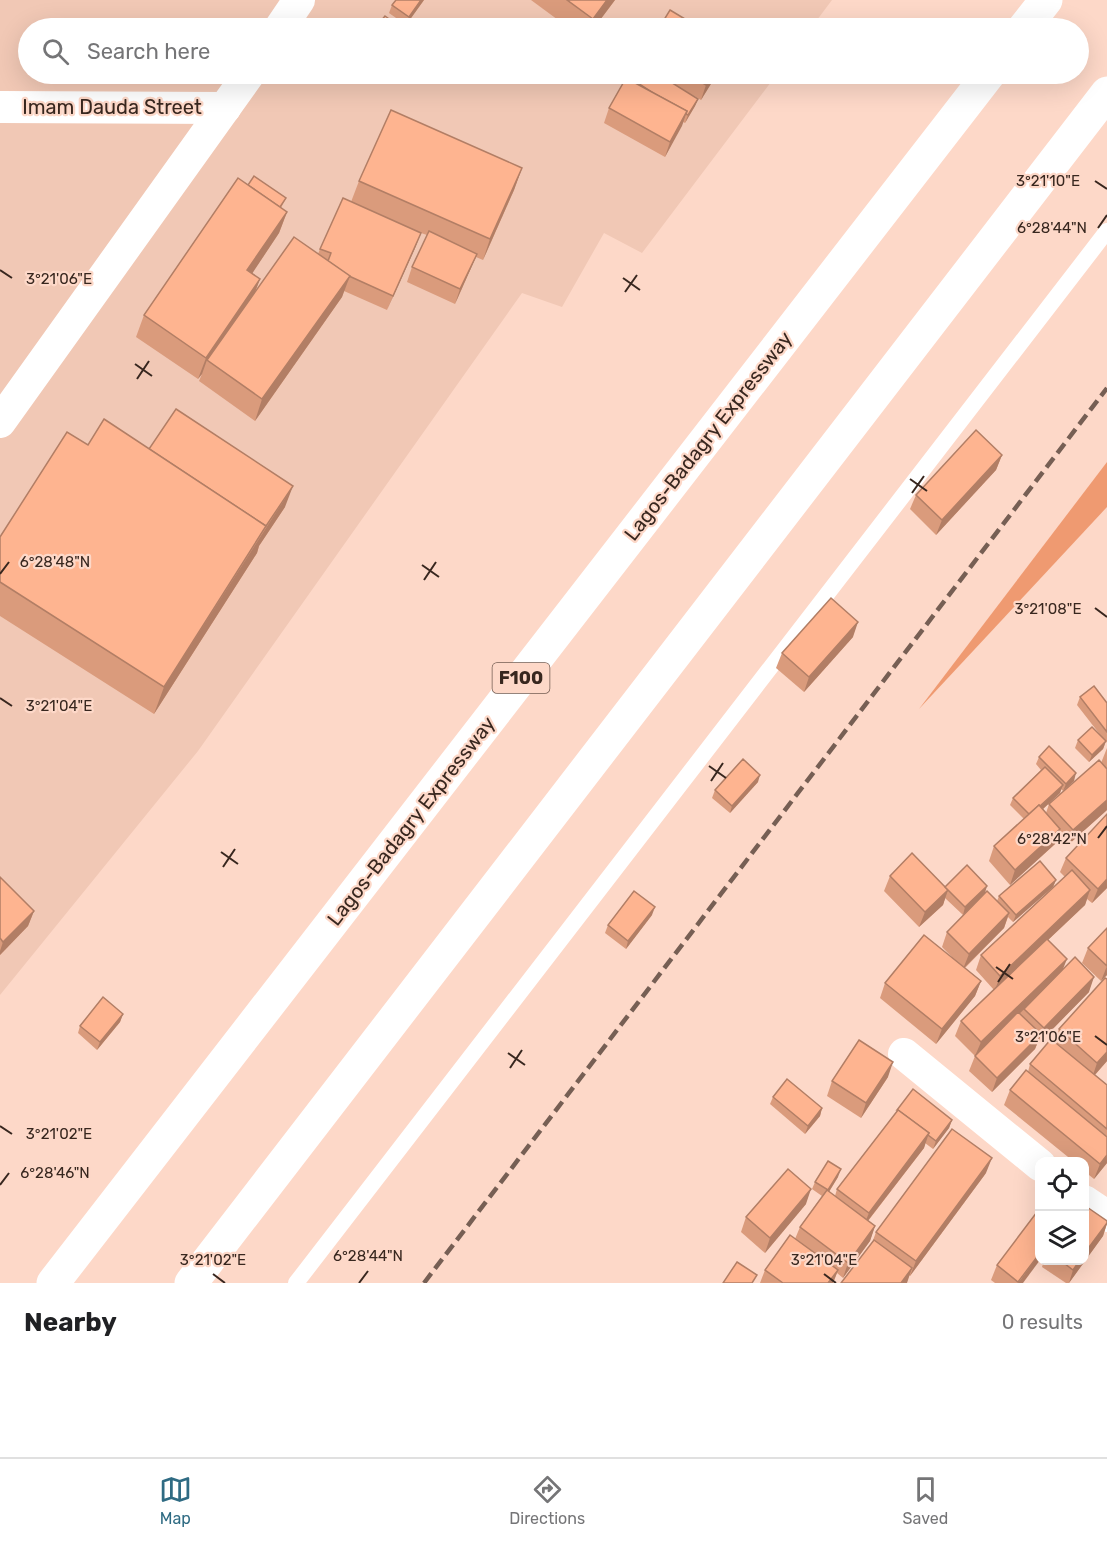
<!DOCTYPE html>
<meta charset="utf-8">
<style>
body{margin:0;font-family:Rubik,sans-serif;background:#f2f2f2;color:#202124}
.controls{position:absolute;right:18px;bottom:18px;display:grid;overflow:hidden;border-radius:12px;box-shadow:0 6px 24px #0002}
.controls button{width:54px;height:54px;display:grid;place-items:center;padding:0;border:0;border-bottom:2px solid #e0e0e0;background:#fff;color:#202124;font:30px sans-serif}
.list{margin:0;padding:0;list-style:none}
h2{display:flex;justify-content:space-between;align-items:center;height:78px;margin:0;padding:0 24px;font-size:26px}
h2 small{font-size:20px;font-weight:400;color:#757577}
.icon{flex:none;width:33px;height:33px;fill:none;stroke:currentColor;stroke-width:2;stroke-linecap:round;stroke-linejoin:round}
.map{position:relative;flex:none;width:1107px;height:1283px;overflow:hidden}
.search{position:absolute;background:#fff;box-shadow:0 6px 24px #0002;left:18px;right:18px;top:18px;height:66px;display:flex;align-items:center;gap:15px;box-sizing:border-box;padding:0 21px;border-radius:33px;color:#757577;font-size:22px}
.sheet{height:174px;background:#fff}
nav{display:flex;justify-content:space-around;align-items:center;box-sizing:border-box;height:84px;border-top:2px solid #e0e0e0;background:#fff;font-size:16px;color:#757577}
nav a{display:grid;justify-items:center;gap:3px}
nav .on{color:#2f6b83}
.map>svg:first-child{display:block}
.built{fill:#f1c8b5}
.green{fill:#ef9a71}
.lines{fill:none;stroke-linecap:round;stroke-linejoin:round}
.service{stroke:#fff;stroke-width:16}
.minor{stroke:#fff;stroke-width:32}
.trunk{stroke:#fff;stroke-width:33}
.rail{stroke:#765f54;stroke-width:4.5;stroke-dasharray:12 6;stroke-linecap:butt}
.wall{fill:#da9b7c}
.shaded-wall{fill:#b27e65}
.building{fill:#feb490;stroke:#b27e65;stroke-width:1.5}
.ticks{fill:none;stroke:#38271f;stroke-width:2}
.labels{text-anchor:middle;stroke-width:4.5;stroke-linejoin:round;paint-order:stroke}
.shield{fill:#fdd8c8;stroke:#735c52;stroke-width:1.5}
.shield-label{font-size:18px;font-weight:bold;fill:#38271f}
.street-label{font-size:20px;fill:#38271f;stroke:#fdd8c8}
.ticks-label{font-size:15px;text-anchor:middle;fill:#38271f;stroke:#fdd8c8;stroke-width:4.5;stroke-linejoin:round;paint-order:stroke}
</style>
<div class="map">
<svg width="1107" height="1283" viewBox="0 0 1107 1283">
<rect width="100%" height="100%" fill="#fdd8c8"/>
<polygon class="built" points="0,0 832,0 811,28 28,28 28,74 777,74 642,253 604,233 562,307 522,293 198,751 0,995"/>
<polygon class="green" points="1107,462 1107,507 919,709"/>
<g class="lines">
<polyline class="service" points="296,1283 1107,231"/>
<g class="minor">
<polyline points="280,28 299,0"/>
<polyline points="0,107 225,108"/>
<polyline points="0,422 249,74"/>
<polyline points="904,1054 1040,1165"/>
<polyline points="1084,1201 1107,1216"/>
</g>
<g class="trunk">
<polyline points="1024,28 1046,0"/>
<polyline points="53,1283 989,74"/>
<polyline points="191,1283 1107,93"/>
</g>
<polyline class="rail" points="424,1283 1107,388"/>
</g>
<g class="wall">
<polygon points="396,0 424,0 406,25 389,13 392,5"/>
<polygon points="531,0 615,0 594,28 569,28"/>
<polygon points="390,74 399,74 396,78"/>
<polygon points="633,74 717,74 701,100 691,94 698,99 695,106 685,123 683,122 665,157 604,123 609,108"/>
<polygon points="522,168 514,190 483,260 476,257 471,268 455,304 407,282 412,267 427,235 421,233 415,248 387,310 344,291 342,297 255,421 199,381 202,374 198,379 136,337 144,315 248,185 286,198 281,208 287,212 279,233 252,273 260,279 255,292 318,254 320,249 351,202 359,181"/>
<polygon points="88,445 149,449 285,507 259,546 257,553 154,714 0,616 0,537"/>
<polygon points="1002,455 996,470 936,535 910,509 916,495"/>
<polygon points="853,637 804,692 776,668 782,653"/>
<polygon points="1080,697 1107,703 1107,743 1106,741 1103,749 1089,762 1075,748 1078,740 1105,741 1077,705"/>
<polygon points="1107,748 1107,810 1068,845 1058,835 1055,844 1010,885 989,861 994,846 1024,819 1010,805 1013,798 1041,770 1036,764 1039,757 1074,781 1063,791 1061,789 1060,793 1043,809 1046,813 1049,804 1101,763"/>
<polygon points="758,782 730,813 712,798 715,790"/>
<polygon points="1066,858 1107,888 1092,903 1087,899 1085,905 1048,940 1063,970 1089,992 1039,1043 1038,1042 1035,1049 992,1092 969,1071 975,1056 955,1036 961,1021 994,990 976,970 981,955 1065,877 1060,872"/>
<polygon points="890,876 985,893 997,901 999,896 1056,880 1053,887 1013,922 1008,917 1004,928 965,968 981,981 975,996 936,1044 880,998 885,983 952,957 942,947 947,932 981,898 963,915 945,898 943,905 919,927 884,891"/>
<polygon points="0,877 34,911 28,926 0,955"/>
<polygon points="652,915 626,949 605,933 608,925"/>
<polygon points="1107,928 1107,975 1101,981 1082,963 1088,948"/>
<polygon points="123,1014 120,1022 97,1050 78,1033 80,1026"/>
<polygon points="1059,1029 1107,1061 1095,1075 1107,1085 1107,1163 1094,1179 1084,1171 1084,1161 1073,1161 1004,1105 1010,1090 1028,1072 1030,1064 1054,1041"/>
<polygon points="888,1077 861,1118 827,1096 832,1081"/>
<polygon points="773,1097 822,1108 820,1116 805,1134 770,1104"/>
<polygon points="952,1120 949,1128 933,1149 925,1143 924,1148 868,1221 875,1226 870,1241 843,1278 837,1273 833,1283 760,1283 765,1270 795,1239 800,1227 822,1196 812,1189 815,1182 838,1177 829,1192 835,1196 837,1189"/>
<polygon points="986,1173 910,1276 872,1243 876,1232"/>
<polygon points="806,1204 765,1253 741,1232 746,1217"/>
<polygon points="1107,1221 1107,1224 1103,1236 1069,1283 1066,1283 1042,1267 1044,1260 1084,1260"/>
<polygon points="997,1265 1023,1283 995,1283 991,1280"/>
</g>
<g class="shaded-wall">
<polygon points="421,0 424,0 406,25 409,17"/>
<polygon points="607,0 615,0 594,28 589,28 593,19"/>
<polygon points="714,74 717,74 701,100 706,85"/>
<polygon points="698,99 695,106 685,123 688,115"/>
<polygon points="687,111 682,126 665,157 670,142"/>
<polygon points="522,168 514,190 483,260 490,239"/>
<polygon points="287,212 279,233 240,292 247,270"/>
<polygon points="421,233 415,248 387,310 393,296"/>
<polygon points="477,254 471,268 455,304 460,289"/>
<polygon points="350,276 342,297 255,421 262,399"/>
<polygon points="260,279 252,300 207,360 202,374 198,379 206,358"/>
<polygon points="1002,455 996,470 936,535 942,520"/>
<polygon points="293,486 285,507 259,546 257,553 154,714 164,687"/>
<polygon points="858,622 853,637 804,692 809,677"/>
<polygon points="1106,741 1103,749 1089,762 1092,755"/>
<polygon points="1076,773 1074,781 1063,791 1066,784"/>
<polygon points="760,775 758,782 730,813 732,806"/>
<polygon points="1063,785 1060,793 1028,823 1030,816"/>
<polygon points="1107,800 1107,810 1068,845 1073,830"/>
<polygon points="1060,829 1055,844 1010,885 1015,870"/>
<polygon points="1107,879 1107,888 1092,903 1098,889"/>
<polygon points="1056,880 1053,887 1013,922 1016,915"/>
<polygon points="987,886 985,893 963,915 965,907"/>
<polygon points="948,890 943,905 919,927 925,912"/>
<polygon points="1090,890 1085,905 995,990 1000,976"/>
<polygon points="655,907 652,915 626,949 628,941"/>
<polygon points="34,911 28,926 0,955 0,951 3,942"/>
<polygon points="1009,913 1004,928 963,969 969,954"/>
<polygon points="1067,959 1061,974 975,1056 981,1042"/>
<polygon points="1107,966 1107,975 1101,981"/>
<polygon points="1094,977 1089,992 1039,1043 1044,1028"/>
<polygon points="981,981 975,996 936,1044 942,1029"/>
<polygon points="123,1014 120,1022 97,1050 100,1042"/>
<polygon points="1041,1034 1035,1049 992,1092 997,1078"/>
<polygon points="1107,1052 1107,1061 1092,1078 1097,1063"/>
<polygon points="893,1062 888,1077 861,1118 866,1103"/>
<polygon points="822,1108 820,1116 805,1134 808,1126"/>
<polygon points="952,1120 949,1128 933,1149 936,1141"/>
<polygon points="929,1133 924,1148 863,1227 869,1213"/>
<polygon points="1107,1155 1107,1163 1094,1179 1100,1164"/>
<polygon points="992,1158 986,1173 910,1276 916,1261"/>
<polygon points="841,1169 838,1177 825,1198 828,1190"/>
<polygon points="811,1189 806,1204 765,1253 770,1238"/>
<polygon points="1107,1223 1103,1236 1069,1283 1073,1270 1080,1260 1084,1260 1084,1254"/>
<polygon points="875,1226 870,1241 843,1278 848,1263"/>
<polygon points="1040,1253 1040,1260 1023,1283 1018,1283"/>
<polygon points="912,1268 907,1283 901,1283"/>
<polygon points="838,1270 833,1283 828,1283"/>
</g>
<g class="building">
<polygon points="396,0 421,0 409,17 392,5"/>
<polygon points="567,0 607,0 593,19"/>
<polygon points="670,10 700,28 659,28"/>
<polygon points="385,16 402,28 375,28"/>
<polygon points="633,74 658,74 698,99 688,115 686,114 687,111 653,93 630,78"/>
<polygon points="687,74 714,74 706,85"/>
<polygon points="626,78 687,111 670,142 609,108"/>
<polygon points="391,110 522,168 490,239 359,181"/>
<polygon points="254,176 286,198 280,207 248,185"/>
<polygon points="238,178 287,212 247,270 260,279 206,358 144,315"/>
<polygon points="343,198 421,233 393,296 349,276 328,261 331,253 320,249"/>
<polygon points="429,231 477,254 460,289 412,267"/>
<polygon points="294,237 350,276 262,399 207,360"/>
<polygon points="176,409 293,486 266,526 149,449"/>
<polygon points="104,419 266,526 164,687 0,582 0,537 67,432 88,445"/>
<polygon points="976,430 1002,455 942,520 916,495"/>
<polygon points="831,598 858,622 809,677 782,653"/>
<polygon points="1094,686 1107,703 1107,732 1080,697"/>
<polygon points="1092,727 1106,741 1092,755 1078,740"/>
<polygon points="1049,746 1076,773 1066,784 1039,757"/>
<polygon points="743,759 760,775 732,806 715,790"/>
<polygon points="1099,760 1107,769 1107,800 1073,830 1049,804"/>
<polygon points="1045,767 1063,785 1040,806 1039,805 1029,814 1013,798"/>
<polygon points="1039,805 1060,829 1015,870 994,846"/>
<polygon points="1107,814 1107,879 1098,889 1066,858"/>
<polygon points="912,853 948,890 925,912 890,876"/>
<polygon points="1040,861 1056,880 1016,915 999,896"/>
<polygon points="967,865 987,886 965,907 945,887"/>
<polygon points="1072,870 1090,890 1000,976 981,955"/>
<polygon points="0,877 34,911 3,942 0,938"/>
<polygon points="634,891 655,907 628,941 608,925"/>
<polygon points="987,891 1009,913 969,954 947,932"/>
<polygon points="1107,928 1107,966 1088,948"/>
<polygon points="924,935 981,981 942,1029 885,983"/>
<polygon points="1047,939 1067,959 981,1042 961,1021"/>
<polygon points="1075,957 1094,977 1044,1028 1024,1009"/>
<polygon points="1105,978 1107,979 1107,1052 1097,1063 1059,1029"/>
<polygon points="103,997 123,1014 100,1042 80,1026"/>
<polygon points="1018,1012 1041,1034 997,1078 975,1056"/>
<polygon points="1051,1039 1107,1085 1107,1129 1030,1064"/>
<polygon points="859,1040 893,1062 866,1103 832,1081"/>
<polygon points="1026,1070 1107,1137 1107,1155 1100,1164 1010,1090"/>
<polygon points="787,1079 822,1108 808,1126 773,1097"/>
<polygon points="913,1089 952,1120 936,1141 928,1135 929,1133 898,1110 897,1110"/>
<polygon points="898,1110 929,1133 869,1213 837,1189"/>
<polygon points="952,1129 992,1158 916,1261 876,1232"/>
<polygon points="828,1161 841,1169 828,1190 815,1182"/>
<polygon points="788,1169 811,1189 770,1238 746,1217"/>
<polygon points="827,1190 875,1226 848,1263 800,1227"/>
<polygon points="1084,1205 1107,1221 1107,1223 1084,1254"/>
<polygon points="1040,1208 1040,1253 1018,1282 997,1265"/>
<polygon points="790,1235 838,1270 828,1283 783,1283 765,1270"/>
<polygon points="874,1240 912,1268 901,1283 841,1283"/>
<polygon points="1060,1260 1080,1260 1073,1270"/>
<polygon points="737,1262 757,1275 752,1283 723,1283"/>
</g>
<path class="ticks" d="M 1095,181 L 1107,189M 1098,228 L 1107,215M 0,270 L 12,278M 623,278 L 640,290M 625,292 L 637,275M 135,364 L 152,376M 137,379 L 149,361M 910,479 L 927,491M 912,493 L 924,476M 422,565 L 439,577M 0,574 L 9,562M 424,580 L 436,562M 1095,608 L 1107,617M 0,698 L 12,706M 709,766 L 726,778M 711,781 L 723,763M 1098,838 L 1107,826M 221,852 L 238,864M 223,867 L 235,849M 996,967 L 1013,979M 998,982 L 1010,964M 1095,1036 L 1107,1045M 508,1053 L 525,1065M 510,1068 L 522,1050M 0,1126 L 12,1134M 0,1185 L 9,1173M 213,1274 L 225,1283M 824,1274 L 836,1283M 359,1283 L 368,1271"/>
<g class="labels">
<rect class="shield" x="492.5" y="663" width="57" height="30" rx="4.5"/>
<g class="shield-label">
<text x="521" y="684">F100</text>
</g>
<g class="street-label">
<text x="112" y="114">Imam Dauda Street</text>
<text transform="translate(708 436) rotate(-52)" y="7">Lagos-Badagry Expressway</text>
<text transform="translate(411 821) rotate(-52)" y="7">Lagos-Badagry Expressway</text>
</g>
</g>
<g class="ticks-label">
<text x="1048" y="186">3°21'10"E</text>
<text x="1052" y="233">6°28'44"N</text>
<text x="59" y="284">3°21'06"E</text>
<text x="55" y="567">6°28'48"N</text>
<text x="1048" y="614">3°21'08"E</text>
<text x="59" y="711">3°21'04"E</text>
<text x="1052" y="844">6°28'42"N</text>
<text x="1048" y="1042">3°21'06"E</text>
<text x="59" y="1139">3°21'02"E</text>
<text x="55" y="1178">6°28'46"N</text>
<text x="368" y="1261">6°28'44"N</text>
<text x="213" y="1265">3°21'02"E</text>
<text x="824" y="1265">3°21'04"E</text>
</g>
</svg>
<div class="controls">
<button><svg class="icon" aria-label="locate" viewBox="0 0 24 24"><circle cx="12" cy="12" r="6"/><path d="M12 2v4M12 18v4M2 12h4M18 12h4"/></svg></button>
<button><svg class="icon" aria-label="layers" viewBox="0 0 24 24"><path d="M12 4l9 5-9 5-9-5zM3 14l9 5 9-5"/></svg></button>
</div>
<div class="search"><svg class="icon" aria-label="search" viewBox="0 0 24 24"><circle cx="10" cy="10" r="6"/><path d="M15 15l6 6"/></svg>Search here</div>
</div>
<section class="sheet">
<h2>Nearby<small>0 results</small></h2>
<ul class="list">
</ul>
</section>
<nav>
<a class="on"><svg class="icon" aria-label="map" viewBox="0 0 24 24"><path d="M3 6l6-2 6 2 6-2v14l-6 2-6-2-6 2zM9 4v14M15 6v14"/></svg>Map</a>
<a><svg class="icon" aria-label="directions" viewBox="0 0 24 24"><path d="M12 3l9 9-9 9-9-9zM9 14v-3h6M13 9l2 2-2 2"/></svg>Directions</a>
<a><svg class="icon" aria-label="saved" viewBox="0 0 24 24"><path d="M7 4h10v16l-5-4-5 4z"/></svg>Saved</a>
</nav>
